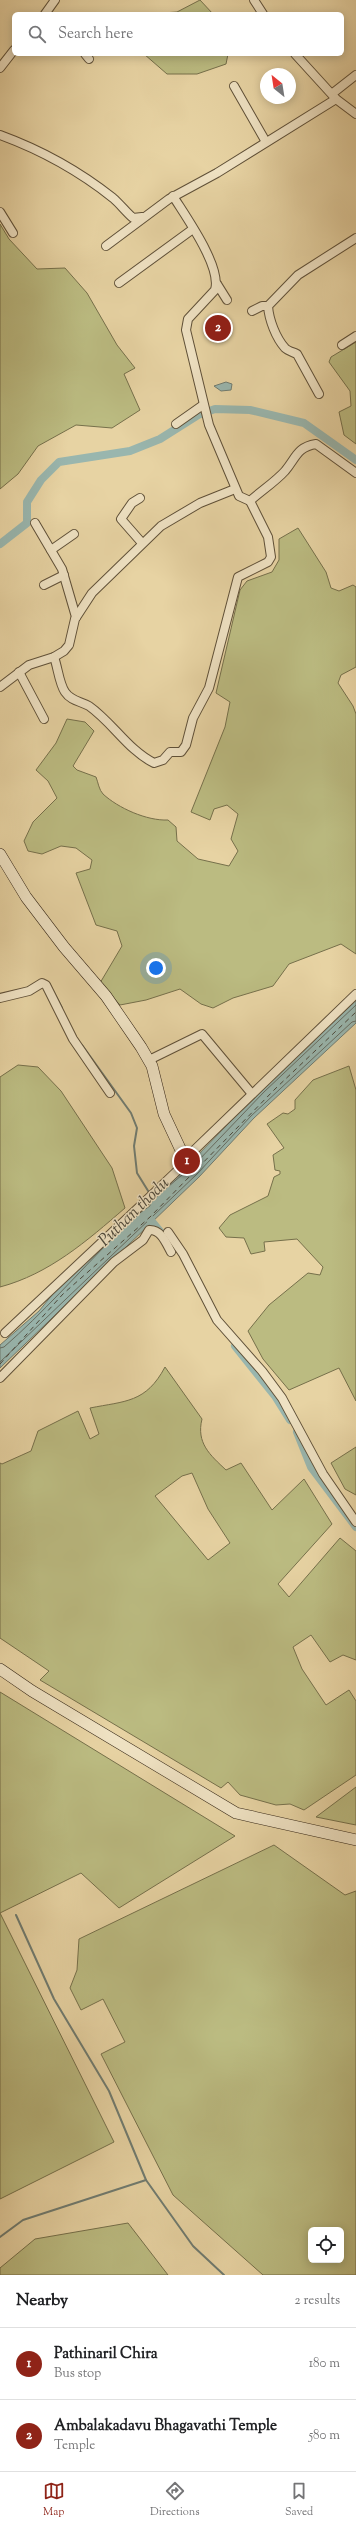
<!DOCTYPE html>
<style>
body{margin:0;font-family:"Sorts Mill Goudy",serif;background:#f6f6f6;color:#202124}
.controls{position:absolute;right:12px;bottom:12px;display:grid;overflow:hidden;border-radius:6px;box-shadow:0 2px 10px #0003}
.controls button{width:36px;height:36px;display:grid;place-items:center;padding:0;border:0;border-bottom:1px solid #e0e0e0;background:#fff;color:#202124;font:20px sans-serif}
.compass{position:absolute;left:260px;top:68px;width:36px;height:36px;border-radius:50%;background:#fff;box-shadow:0 2px 10px #0003;rotate:330deg}
.you{position:absolute;left:156px;top:968px;width:14px;height:14px;margin:-10px;border:3px solid #fff;border-radius:50%;background:#1a73e8;box-shadow:0 0 0 6px #1a73e833}
.badge{display:grid;place-items:center;width:26px;height:26px;border-radius:50%;background:#8f2418;color:#fff;font-size:13px;font-weight:700}
.pin{position:absolute;translate:-50% -50%;border:2px solid #fff;box-shadow:0 1px 4px #0006}
.list{margin:0;padding:0;list-style:none}
h2{display:flex;justify-content:space-between;align-items:center;height:52px;margin:0;padding:0 16px;font-size:17px}
h2 small{font-size:13px;font-weight:400;color:#757577}
.list li{display:grid;grid-template-columns:26px 1fr auto;gap:12px;align-items:center;box-sizing:border-box;height:72px;padding:0 16px;border-top:1px solid #e0e0e0}
.list b{display:block;font-size:15px;white-space:nowrap}
.list p{margin:0;font-size:13px;white-space:nowrap;color:#757577}
.list em{font-size:13px;font-style:normal;color:#757577}
.icon{flex:none;width:22px;height:22px;fill:none;stroke:currentColor;stroke-width:2;stroke-linecap:round;stroke-linejoin:round}
.map{position:relative;flex:none;width:356px;height:2275px;overflow:hidden}
.search{position:absolute;background:#fff;box-shadow:0 2px 10px #0003;left:12px;right:12px;top:12px;height:44px;display:flex;align-items:center;gap:10px;box-sizing:border-box;padding:0 14px;border-radius:6px;color:#757577;font-size:15px}
.sheet{height:196px;background:#fff}
nav{display:flex;justify-content:space-around;align-items:center;box-sizing:border-box;height:56px;border-top:1px solid #e0e0e0;background:#fff;font-size:11px;color:#757577}
nav a{display:grid;justify-items:center;gap:2px}
nav .on{color:#8f2418}
.map>svg:first-child{display:block}
.green{fill:#bbbb81;stroke:#76704b;fill-rule:evenodd}
.water{fill:#99b6ae;stroke:#707c71}
.lines{fill:none;stroke-linecap:round;stroke-linejoin:round}
.shore{stroke:#666d62;stroke-width:1}
.stream{stroke:#707c71;stroke-width:2}
.canal{stroke:#99b6ae;stroke-width:8}
.ferry{stroke:#4c483b;stroke-width:1;stroke-dasharray:5 4;stroke-linecap:butt}
.street-casing{stroke:#5f5038;stroke-width:10}
.secondary-casing{stroke:#322415;stroke-width:12}
.street{stroke:#efe2c3;stroke-width:8}
.secondary{stroke:#efe2c3;stroke-width:11}
.labels{text-anchor:middle;stroke-width:3;stroke-linejoin:round;paint-order:stroke}
.water-label{font-size:17px;font-style:italic;fill:#4c483b;stroke:#efe2c3}
</style>
<div class="map">
<svg width="356" height="2275" viewBox="0 0 356 2275">
<rect width="100%" height="100%" fill="#e7d3a3"/>
<filter id="stains"><feTurbulence type="fractalNoise" baseFrequency=".005" numOctaves="4"/><feColorMatrix values="0 0 0 0 .2 0 0 0 0 .09 0 0 0 0 .02 0 0 0 .5 -.17"/></filter>
<radialGradient id="worn" r=".72"><stop offset=".6" stop-color="#630" stop-opacity="0"/><stop offset="1" stop-color="#630" stop-opacity=".3"/></radialGradient>
<g class="green">
<polygon points="200,0 213,14 147,14 177,12"/>
<polygon points="144,54 228,54 226,64 197,74 167,74"/>
<polygon points="0,224 9,239 37,269 65,268 87,293 117,345 135,368 124,374 140,410 112,428 76,425 38,446 18,474 0,489"/>
<polygon points="356,342 356,444 344,435 339,412 351,406 350,391 329,362 331,357"/>
<path d="M 298,528 L 326,572 L 331,588 L 339,591 L 353,585 L 356,587 L 356,667 L 341,675 L 338,683 L 353,706 L 356,714 L 356,954 L 341,944 L 289,964 L 273,986 L 233,998 L 213,1008 L 201,1004 L 180,989 L 146,1000 L 120,1005 L 100,983 L 122,946 L 117,931 L 96,925 L 76,873 L 90,869 L 92,860 L 76,848 L 61,846 L 42,854 L 28,851 L 24,841 L 33,822 L 57,798 L 48,781 L 36,770 L 56,743 L 67,719 L 85,722 L 94,731 L 73,766 L 77,770 L 96,777 C 98,782 99,790 103,794 C 118,808 147,821 168,820 L 176,827 L 177,841 L 198,859 L 229,866 L 238,851 L 231,839 L 238,814 L 227,805 L 214,809 L 210,820 L 191,812 L 225,727 L 230,702 L 216,693 L 240,590 L 247,581 L 272,572 L 279,560 L 279,539 Z"/>
<path d="M 18,1065 L 38,1067 L 61,1091 L 112,1168 L 125,1208 C 87,1241 49,1274 0,1287 L 0,1077 Z"/>
<polygon points="349,1066 356,1090 356,1401 339,1368 289,1390 263,1359 248,1331 269,1305 308,1273 320,1275 323,1267 297,1239 264,1242 265,1251 251,1254 244,1238 226,1237 219,1228 230,1215 268,1196 274,1177 280,1174 280,1171 275,1170 273,1155 284,1148 267,1124 283,1113 288,1114 295,1109 295,1100 313,1080"/>
<path d="M 165,1367 L 202,1419 C 196,1443 210,1455 226,1470 L 241,1463 L 272,1510 L 304,1479 L 332,1524 L 278,1584 L 289,1597 L 340,1538 L 356,1551 L 356,1660 L 343,1655 L 330,1662 L 311,1635 L 293,1647 L 302,1669 L 326,1705 L 349,1690 L 356,1701 L 356,1775 L 304,1810 L 290,1804 L 276,1805 L 240,1795 L 228,1782 L 221,1788 L 40,1680 L 49,1671 L 0,1638 L 0,1463 L 2,1464 L 31,1451 L 38,1431 L 78,1411 L 90,1439 L 99,1434 L 90,1408 C 125,1401 146,1403 165,1367 ZM 192,1473 L 208,1509 L 230,1543 L 208,1560 L 155,1496 L 182,1476 Z"/>
<polygon points="356,1447 356,1495 345,1489 331,1463"/>
<polygon points="0,1692 235,1836 119,1908 81,1873 0,1913"/>
<polygon points="356,1787 356,1825 316,1817"/>
<path d="M 274,1845 L 345,1895 L 356,1891 L 356,2275 L 263,2275 L 173,2195 L 101,2054 L 125,2042 L 103,1999 L 81,2010 L 70,1988 L 77,1970 L 79,1939 ZM 311,2230 L 341,2230 L 341,2260 L 311,2260 Z"/>
<polygon points="0,1913 114,2142 0,2199"/>
<polygon points="128,2223 168,2275 0,2275 0,2268 35,2239"/>
</g>
<g class="water">
<polygon points="226,382 232,384 231,390 221,391 214,386"/>
<polygon points="356,999 356,1023 254,1118 199,1177 0,1368 0,1345 39,1311 61,1284 131,1219 150,1206 150,1198 193,1160 262,1089"/>
</g>
<g class="lines">
<g class="shore">
<polyline points="162,1192 196,1163 264,1092 356,1005"/>
<path d="M 0,1348 L 4,1347 C 43,1313 77,1274 114,1237"/>
<polyline points="0,1362 197,1174 251,1116 352,1022 356,1021"/>
</g>
<g class="stream">
<polyline points="49,983 62,1008"/>
<polyline points="82,1045 131,1113 137,1128 134,1146 137,1173 150,1194"/>
<polyline points="16,1915 54,1999 109,2091 146,2180 193,2246 224,2275"/>
<polyline points="0,2237 23,2220 146,2180"/>
</g>
<g class="canal">
<polyline points="0,544 27,523 27,502 41,480 59,462 130,451 160,439 198,415 215,409 250,410 304,423 356,460"/>
<polyline points="149,1218 163,1235"/>
<polyline points="235,1346 275,1396 290,1420"/>
<polyline points="297,1432 311,1467 356,1527"/>
</g>
<polyline class="ferry" points="0,1364 63,1294 150,1217 275,1089 356,1012"/>
<defs>
<g id="street">
<polyline points="254,0 263,14"/>
<polyline points="45,14 55,0"/>
<polyline points="85,54 89,59"/>
<polyline points="295,54 336,99 356,114"/>
<polyline points="0,68 14,50"/>
<polyline points="234,86 266,142"/>
<polyline points="333,93 356,75"/>
<path d="M 0,135 C 41,150 79,171 113,198 C 120,204 126,212 133,218 L 142,217"/>
<path d="M 173,196 C 186,217 222,267 215,290 L 188,319 L 186,330 L 209,425 L 239,496 L 250,501 C 261,491 275,482 285,471 C 296,458 297,447 316,444 L 356,473"/>
<polyline points="0,212 13,233"/>
<polyline points="106,246 169,199 217,173 336,99"/>
<polyline points="119,283 193,229"/>
<polyline points="217,284 227,300"/>
<polyline points="252,311 262,306 268,306"/>
<polyline points="342,345 356,336"/>
<path d="M 319,394 L 297,354 C 293,352 288,351 285,348 C 276,338 269,320 268,306 L 298,275 L 356,238"/>
<polyline points="176,424 203,405"/>
<polyline points="140,498 132,503 121,519 142,543"/>
<polyline points="35,523 62,569 76,617"/>
<polyline points="51,550 74,534"/>
<polyline points="44,585 64,575"/>
<path d="M 54,657 C 58,668 59,683 65,692 C 71,701 80,701 89,706 C 113,723 128,750 154,763 L 163,760 L 170,752 L 181,752 L 186,745 L 193,718 L 209,688 L 238,577 L 268,562 L 271,557 L 268,537 L 250,501"/>
<polyline points="19,672 44,719"/>
<polyline points="0,687 29,665 54,657 64,651 69,645 75,619 92,593 161,526 200,503 235,489"/>
<polyline points="0,998 29,991 42,983 46,985 73,1039 110,1093"/>
<polyline points="149,1060 202,1034 252,1094"/>
<polyline points="168,1232 183,1254 217,1320 262,1371 282,1398 323,1474 356,1522"/>
<polyline points="5,1333 135,1211 178,1170 185,1159 356,994"/>
<path d="M 0,1378 L 114,1262 L 143,1240 L 149,1230 C 161,1229 166,1243 171,1252"/>
</g>
<g id="secondary">
<polyline points="0,854 26,897 64,947 106,996 141,1047 152,1066 164,1114 185,1159"/>
<polyline points="0,1669 32,1691 236,1813 356,1840"/>
</g>
</defs>
<use href="#street" class="street-casing"/>
<use href="#secondary" class="secondary-casing"/>
<use href="#street" class="street"/>
<use href="#secondary" class="secondary"/>
</g>
<g class="labels">
<g class="water-label">
<text transform="translate(133 1211) rotate(-44)" y="6">Puthan thodu</text>
</g>
</g>
<rect width="100%" height="100%" filter="url(#stains)"/>
<rect width="100%" height="100%" fill="url(#worn)"/>
</svg>
<div class="controls">
<button><svg class="icon" aria-label="locate" viewBox="0 0 24 24"><circle cx="12" cy="12" r="6"/><path d="M12 2v4M12 18v4M2 12h4M18 12h4"/></svg></button>
</div>
<svg class="compass" viewBox="-18 -18 36 36"><path d="M0-13l5 13h-10z" fill="#e53935"/><path d="M0 13l5-13h-10z" fill="#757577"/></svg>
<div class="you"></div>
<div class="pin badge" style="left:187px;top:1161px">1</div>
<div class="pin badge" style="left:218px;top:328px">2</div>
<div class="search"><svg class="icon" aria-label="search" viewBox="0 0 24 24"><circle cx="10" cy="10" r="6"/><path d="M15 15l6 6"/></svg>Search here</div>
</div>
<section class="sheet">
<h2>Nearby<small>2 results</small></h2>
<ul class="list">
<li><span class="badge">1</span><div><b>Pathinaril Chira</b><p>Bus stop</p></div><em>180 m</em></li>
<li><span class="badge">2</span><div><b>Ambalakadavu Bhagavathi Temple</b><p>Temple</p></div><em>580 m</em></li>
</ul>
</section>
<nav>
<a class="on"><svg class="icon" aria-label="map" viewBox="0 0 24 24"><path d="M3 6l6-2 6 2 6-2v14l-6 2-6-2-6 2zM9 4v14M15 6v14"/></svg>Map</a>
<a><svg class="icon" aria-label="directions" viewBox="0 0 24 24"><path d="M12 3l9 9-9 9-9-9zM9 14v-3h6M13 9l2 2-2 2"/></svg>Directions</a>
<a><svg class="icon" aria-label="saved" viewBox="0 0 24 24"><path d="M7 4h10v16l-5-4-5 4z"/></svg>Saved</a>
</nav>
